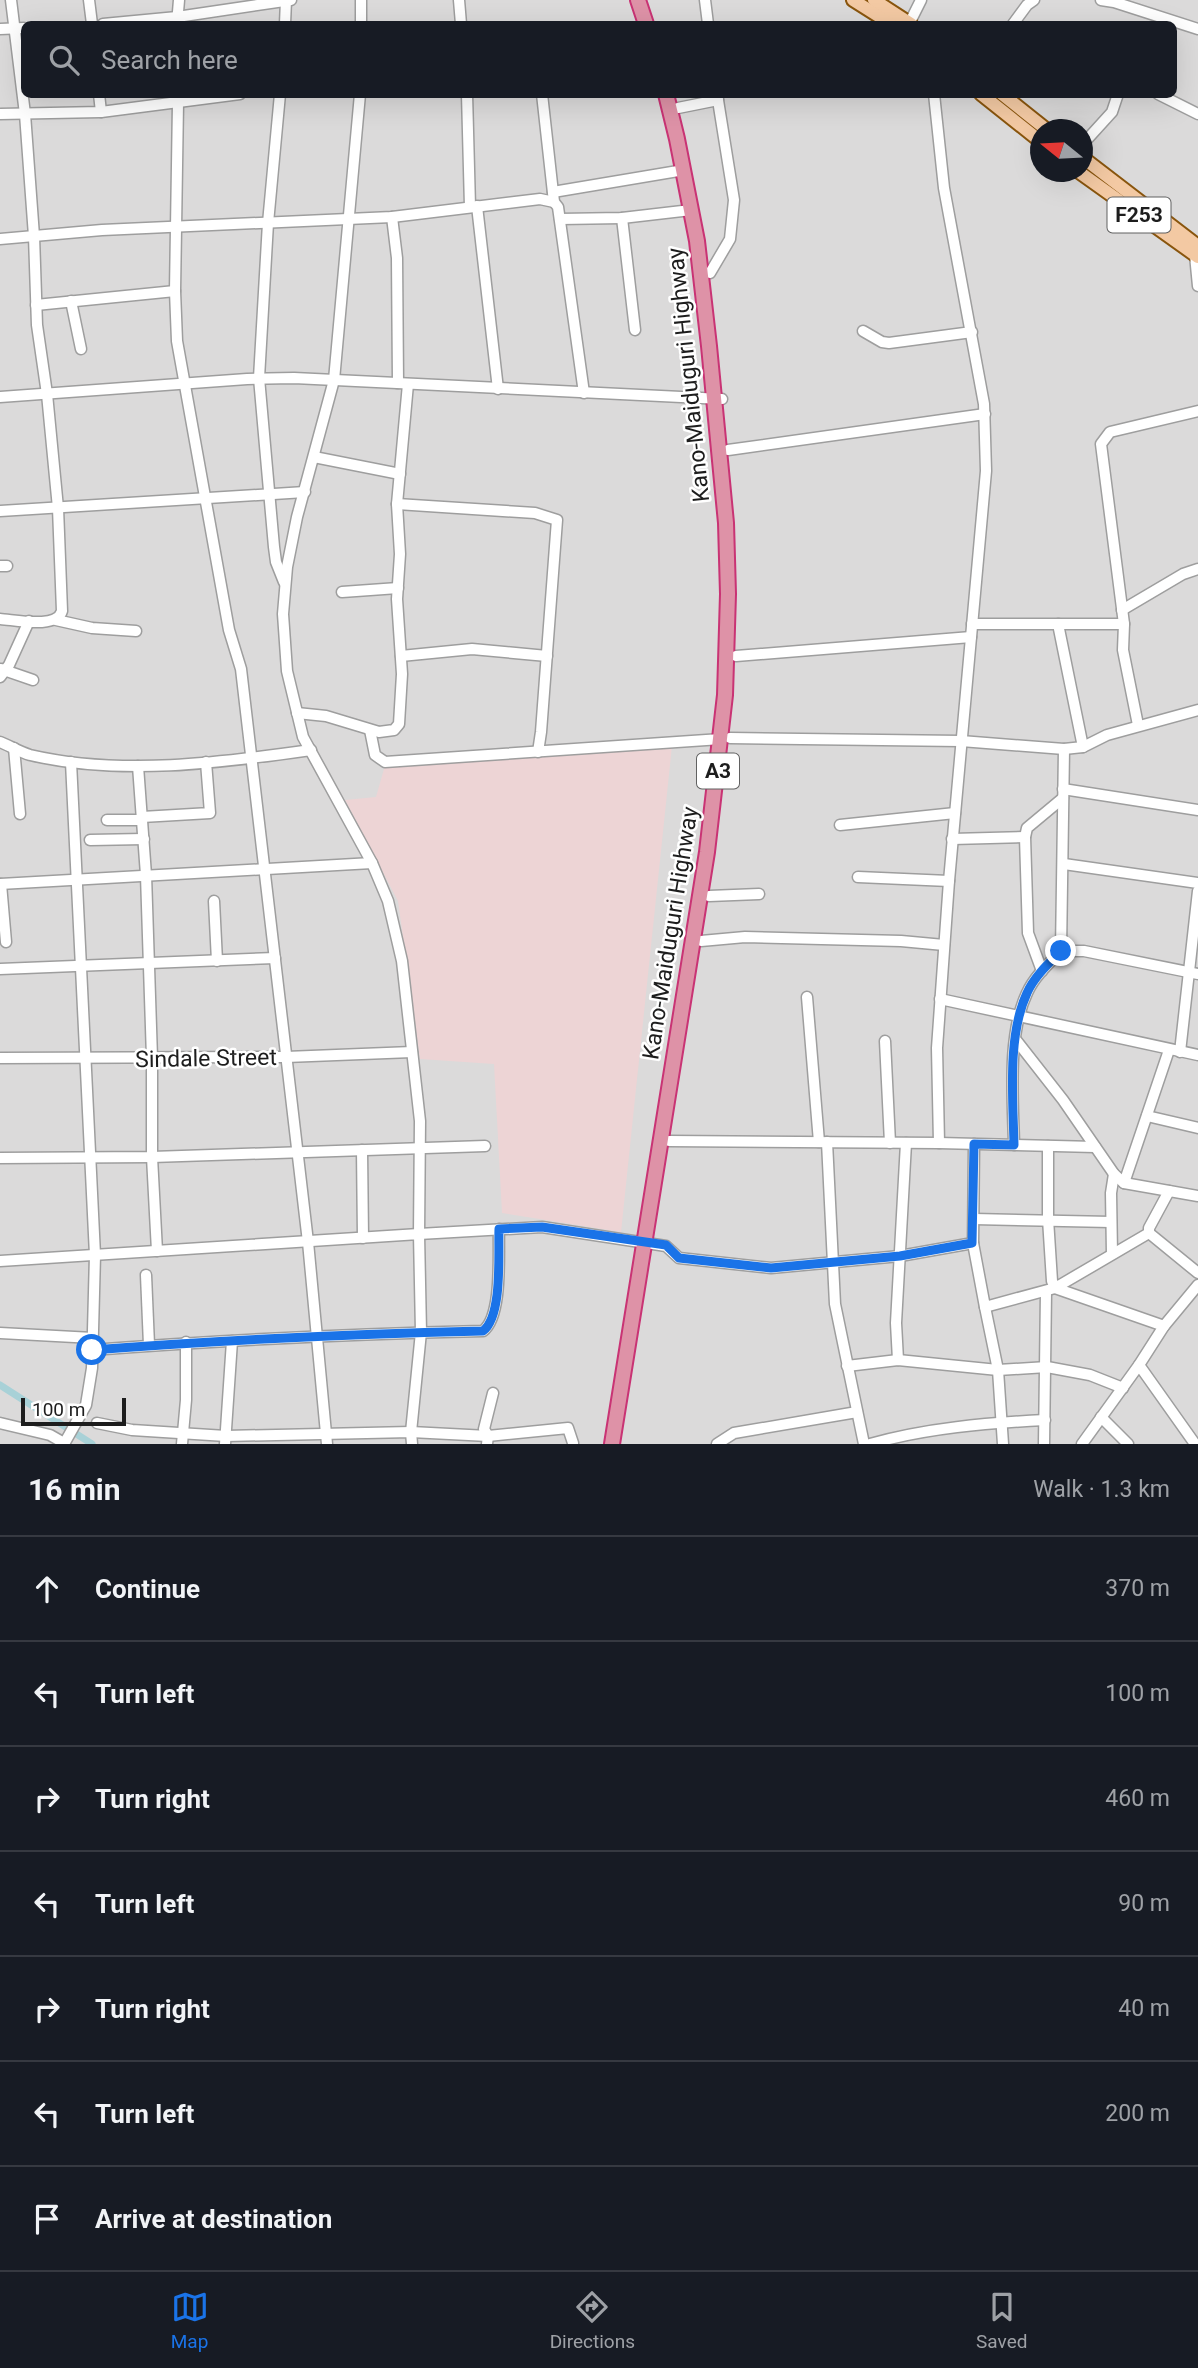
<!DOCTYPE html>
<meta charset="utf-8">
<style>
body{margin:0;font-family:Roboto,sans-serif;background:#20242c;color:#f1f3f6}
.compass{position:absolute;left:1030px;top:119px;width:63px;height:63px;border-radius:50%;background:#171b24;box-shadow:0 7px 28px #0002;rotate:288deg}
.scale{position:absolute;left:21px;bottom:18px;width:105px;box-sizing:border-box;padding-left:7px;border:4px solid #1d1d1d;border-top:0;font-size:19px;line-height:24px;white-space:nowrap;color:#1d1d1d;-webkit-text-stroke:5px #fff;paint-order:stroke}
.stop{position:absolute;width:21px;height:21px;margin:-16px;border:5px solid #1a73e8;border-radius:50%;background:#fff}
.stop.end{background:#1a73e8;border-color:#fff;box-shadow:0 2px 7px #0008}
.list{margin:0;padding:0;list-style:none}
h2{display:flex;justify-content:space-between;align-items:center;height:91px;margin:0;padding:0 28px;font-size:30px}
h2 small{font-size:23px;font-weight:400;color:#9ea1a6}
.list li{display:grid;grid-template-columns:46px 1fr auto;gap:21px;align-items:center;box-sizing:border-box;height:105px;padding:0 28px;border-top:2px solid #363941}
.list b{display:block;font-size:26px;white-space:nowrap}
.list em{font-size:23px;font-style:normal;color:#9ea1a6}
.icon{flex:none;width:38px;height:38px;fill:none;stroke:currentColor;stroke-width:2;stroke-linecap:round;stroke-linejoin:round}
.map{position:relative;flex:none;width:1198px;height:1444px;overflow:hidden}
.search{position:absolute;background:#171b24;box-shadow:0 7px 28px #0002;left:21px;right:21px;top:21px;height:77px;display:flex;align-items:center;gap:18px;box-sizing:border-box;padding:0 24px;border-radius:10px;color:#9ea1a6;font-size:26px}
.sheet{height:826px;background:#171b24}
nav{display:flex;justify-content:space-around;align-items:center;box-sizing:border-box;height:98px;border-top:2px solid #363941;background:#171b24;font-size:19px;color:#9ea1a6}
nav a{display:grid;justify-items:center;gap:4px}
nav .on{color:#1a73e8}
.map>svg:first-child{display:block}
.residential{fill:#dbdada;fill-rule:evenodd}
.commercial{fill:#edd4d5}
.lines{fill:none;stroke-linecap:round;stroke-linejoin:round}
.canal{stroke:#a8d1d7;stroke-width:7}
.minor-casing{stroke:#9e9e9e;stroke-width:13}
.major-casing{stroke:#89550d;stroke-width:16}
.highway-casing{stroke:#c93374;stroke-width:18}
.minor{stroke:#fff;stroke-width:10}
.major{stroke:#f3c9a3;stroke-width:12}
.highway{stroke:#de92a7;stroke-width:14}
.route{stroke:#1a73e8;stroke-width:9}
.labels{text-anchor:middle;stroke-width:5;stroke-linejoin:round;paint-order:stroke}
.shield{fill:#fff;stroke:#616161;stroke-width:2}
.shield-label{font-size:21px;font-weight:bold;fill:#1d1d1d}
.street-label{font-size:23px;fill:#1d1d1d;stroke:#fff}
</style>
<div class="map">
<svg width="1198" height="1444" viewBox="0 0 1198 1444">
<rect width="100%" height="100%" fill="#ede9e4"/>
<path class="residential" d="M 0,0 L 1198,0 L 1198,1444 L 0,1444 ZM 24,24 L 1174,24 L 1174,94 L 24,94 ZM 1040,130 L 1082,130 L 1082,172 L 1040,172 Z"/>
<polygon class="commercial" points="672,746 621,1232 502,1213 494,1064 420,1059 398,901 345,800 376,797 386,762"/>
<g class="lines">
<polyline class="canal" points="0,1385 92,1444"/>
<defs>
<g id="minor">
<polyline points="89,0 92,24"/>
<polyline points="361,0 361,24"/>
<polyline points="459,0 461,24"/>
<polyline points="705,0 708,24"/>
<polyline points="1101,0 1114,2 1198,29"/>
<polyline points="103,24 177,17 291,0"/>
<polyline points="177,24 179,0"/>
<polyline points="285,24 286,0"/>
<polyline points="909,24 921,0"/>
<polyline points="1013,24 1027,5 1034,0"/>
<polyline points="0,29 24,28"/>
<polyline points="99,94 101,112"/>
<polyline points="280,94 268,223 259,378 274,547 276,562 284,582"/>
<polyline points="360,94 334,380 297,517 287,567 283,614 287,671 303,737 372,863 388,901 402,961 420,1121 419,1234 542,1227 666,1246 679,1258 771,1268 900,1256 973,1243"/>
<polyline points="467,94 470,207"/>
<polyline points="542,94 554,202 558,207 584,393"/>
<polyline points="1158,94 1198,114"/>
<polyline points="178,103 175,291 177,341 229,630 241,669 308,1242 327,1444"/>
<polyline points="678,108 718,100"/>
<polyline points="0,114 101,112 240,94"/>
<polyline points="1082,145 1112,112 1118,94"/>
<polyline points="553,192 684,170"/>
<polyline points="477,206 498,389"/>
<polyline points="392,217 397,258 398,383"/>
<polyline points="622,218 635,330"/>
<polyline points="560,219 622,218 691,210"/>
<polyline points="0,239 102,230 392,217 540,199 554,202"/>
<polyline points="1195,255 1198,286"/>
<polyline points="710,273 730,239 734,200 717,94"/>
<polyline points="71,301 81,349"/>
<polyline points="36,305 175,291"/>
<polyline points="863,331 882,342 889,343 972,332"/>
<polyline points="0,397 247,379 294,378 722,399"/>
<polyline points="728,450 985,414"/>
<polyline points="314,457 400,474"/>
<polyline points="397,504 535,513 557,520 541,732 538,752"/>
<polyline points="0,511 305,492"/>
<polyline points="0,566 7,566"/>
<polyline points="342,592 398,588"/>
<polyline points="1122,610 1183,574 1198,569"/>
<path d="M 0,619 C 16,620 57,629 62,611 L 58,508 L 47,394 L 37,325 L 34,236 L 25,114 L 11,0"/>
<polyline points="56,620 92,628 136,631"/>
<polyline points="972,624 1124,624"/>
<polyline points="1058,624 1083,747"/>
<polyline points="401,656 472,649 547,656"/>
<polyline points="736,656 971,637"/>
<polyline points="1,669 33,680"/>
<polyline points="0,677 9,665 29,621"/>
<polyline points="297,713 326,716 379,732 394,730 399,724 402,674 397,599 400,554 397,504 408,384"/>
<polyline points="1138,725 1123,650 1124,624 1101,444 1110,432 1198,411"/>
<polyline points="370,730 375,755 385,762 721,739"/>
<polyline points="730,738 961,741 1064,749 1083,747 1107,735 1198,710"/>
<path d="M 0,742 C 10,746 20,752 30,755 C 121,776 220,763 311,750"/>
<polyline points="14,748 20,814"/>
<polyline points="138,766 146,875 152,1058 152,1157 157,1251"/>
<polyline points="1063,789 1198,810"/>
<polyline points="142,817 210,813 206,762"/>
<polyline points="107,820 142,820"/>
<polyline points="840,825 955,813"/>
<polyline points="952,839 1025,837"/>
<polyline points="90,840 144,839"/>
<polyline points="1064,864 1198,883"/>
<polyline points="858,877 949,881"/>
<polyline points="0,884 372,863"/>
<polyline points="1,884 6,942"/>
<polyline points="709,896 759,894"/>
<polyline points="214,901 217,961"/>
<polyline points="701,941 745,937 901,941 944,945"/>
<polyline points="1061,951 1084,951 1198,974"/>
<polyline points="0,969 275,958"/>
<polyline points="1042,971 1028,933 1025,837 1027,828 1063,798"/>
<polyline points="807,997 819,1142"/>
<polyline points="940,999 1198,1055"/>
<polyline points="1016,1040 1063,1100 1114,1174 1124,1183 1198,1196"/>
<polyline points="885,1041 890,1143"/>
<polyline points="1180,1052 1198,891"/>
<polyline points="0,1058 286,1057 412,1052"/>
<polyline points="1147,1116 1198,1128"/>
<polyline points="669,1141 939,1143 937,1048 949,881 986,471 984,404 944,188 934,94"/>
<polyline points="827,1142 835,1304 864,1444"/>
<polyline points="939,1143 1095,1147"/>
<polyline points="974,1144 973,1243 985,1307 1055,1288 1149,1233 1149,1228 1169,1191"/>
<path d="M 1014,1145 C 1013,1099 1007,1035 1027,993 C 1034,977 1049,963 1061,951 L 1064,749"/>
<polyline points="1048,1146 1048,1219 1052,1281 1055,1288"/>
<polyline points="362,1150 363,1238"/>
<polyline points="0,1158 152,1157 485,1146"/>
<polyline points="1124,1183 1169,1050"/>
<polyline points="974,1219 1111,1222"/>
<polyline points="1149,1233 1198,1273"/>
<polyline points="1112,1254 1111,1193 1114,1174"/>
<polyline points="0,1261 419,1234 421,1332 411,1432 412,1444"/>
<polyline points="146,1275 149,1345"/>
<polyline points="1055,1288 1164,1326"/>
<polyline points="985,1307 998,1370 1003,1444"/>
<polyline points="0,1333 93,1338"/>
<path d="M 92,1350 C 222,1340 353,1334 483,1331 C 503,1316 498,1252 499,1229"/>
<polyline points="898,1360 896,1323 906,1143"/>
<polyline points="1139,1365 1195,1444"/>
<polyline points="847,1366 898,1360 998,1370 1047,1367 1090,1375 1123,1388"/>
<polyline points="1101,1417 1128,1444"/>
<polyline points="0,1423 50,1435 64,1443"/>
<polyline points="97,1423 132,1430 226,1436 411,1432 488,1436 568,1428 573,1443"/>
<polyline points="64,1444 86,1405 92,1368 95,1255 71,762"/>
<polyline points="182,1444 186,1400 186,1342"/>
<polyline points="225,1444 232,1341"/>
<polyline points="487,1444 488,1436 484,1429 493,1393"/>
<polyline points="717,1444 734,1433 857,1412"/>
<path d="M 870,1444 C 926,1428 987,1423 1045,1420"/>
<polyline points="1044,1444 1046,1292"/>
<polyline points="1082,1444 1139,1365 1164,1326 1198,1285"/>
</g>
<g id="major">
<polyline points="853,0 891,24"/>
<polyline points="874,0 911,24"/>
<polyline points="981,94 1040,141"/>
<polyline points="1002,94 1047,130"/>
<polyline points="1082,157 1198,246"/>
<polyline points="1079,172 1198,257"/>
</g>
<g id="highway">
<polyline points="638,0 646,24"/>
<polyline points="612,1444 707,852 725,695 728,594 726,523 709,346 697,241 677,139 666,94"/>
</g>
</defs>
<use href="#minor" class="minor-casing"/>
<use href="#major" class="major-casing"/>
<use href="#highway" class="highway-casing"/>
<use href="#minor" class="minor"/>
<use href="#major" class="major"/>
<use href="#highway" class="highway"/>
</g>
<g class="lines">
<path class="route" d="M 92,1350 C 222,1340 352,1334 483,1331 C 503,1316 498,1252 499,1229 L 542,1227 L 666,1245 L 679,1258 L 771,1268 L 900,1256 L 972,1243 L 974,1144 L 1014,1145 C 1013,1099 1007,1036 1027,993 C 1034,977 1049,963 1061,951"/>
</g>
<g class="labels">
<g class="shield">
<rect x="1107.5" y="197.5" width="63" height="35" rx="5"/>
<rect x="697" y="753.5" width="42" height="35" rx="5"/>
</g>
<g class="shield-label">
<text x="1139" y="222">F253</text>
<text x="718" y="778">A3</text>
</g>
<g class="street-label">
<text transform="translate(688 375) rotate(-96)" y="8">Kano-Maiduguri Highway</text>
<text transform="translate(670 933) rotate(-81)" y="8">Kano-Maiduguri Highway</text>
<text transform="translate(206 1058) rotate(-1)" y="8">Sindale Street</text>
</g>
</g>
</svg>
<svg class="compass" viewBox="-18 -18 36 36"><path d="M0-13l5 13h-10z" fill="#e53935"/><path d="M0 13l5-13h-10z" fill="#9ea1a6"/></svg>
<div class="scale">100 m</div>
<div class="stop" style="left:92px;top:1350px"></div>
<div class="stop end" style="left:1061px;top:951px"></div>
<div class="search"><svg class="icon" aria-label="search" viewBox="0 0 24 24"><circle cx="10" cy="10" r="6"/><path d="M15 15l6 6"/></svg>Search here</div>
</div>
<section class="sheet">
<h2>16 min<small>Walk · 1.3 km</small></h2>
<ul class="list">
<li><svg class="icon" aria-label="ahead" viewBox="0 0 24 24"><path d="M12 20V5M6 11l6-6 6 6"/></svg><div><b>Continue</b></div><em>370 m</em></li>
<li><svg class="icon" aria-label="left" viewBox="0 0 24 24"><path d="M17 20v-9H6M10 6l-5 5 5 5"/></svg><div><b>Turn left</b></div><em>100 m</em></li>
<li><svg class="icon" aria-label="right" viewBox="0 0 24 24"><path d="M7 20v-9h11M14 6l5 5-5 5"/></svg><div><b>Turn right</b></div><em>460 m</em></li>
<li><svg class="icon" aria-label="left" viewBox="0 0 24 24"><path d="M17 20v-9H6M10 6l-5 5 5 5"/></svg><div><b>Turn left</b></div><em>90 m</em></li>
<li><svg class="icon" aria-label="right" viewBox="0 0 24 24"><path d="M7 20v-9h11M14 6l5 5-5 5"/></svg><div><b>Turn right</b></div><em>40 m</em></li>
<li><svg class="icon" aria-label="left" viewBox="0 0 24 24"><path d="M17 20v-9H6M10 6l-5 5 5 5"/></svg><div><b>Turn left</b></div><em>200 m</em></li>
<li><svg class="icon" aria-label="arrive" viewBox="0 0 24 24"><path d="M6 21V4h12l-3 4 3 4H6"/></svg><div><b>Arrive at destination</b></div></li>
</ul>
</section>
<nav>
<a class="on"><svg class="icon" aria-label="map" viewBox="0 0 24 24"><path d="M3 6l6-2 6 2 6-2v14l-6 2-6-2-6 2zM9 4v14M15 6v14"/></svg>Map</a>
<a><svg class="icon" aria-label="directions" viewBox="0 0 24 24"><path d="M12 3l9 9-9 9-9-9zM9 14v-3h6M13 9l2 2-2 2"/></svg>Directions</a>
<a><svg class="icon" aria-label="saved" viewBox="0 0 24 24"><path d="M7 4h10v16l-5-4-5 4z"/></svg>Saved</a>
</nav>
